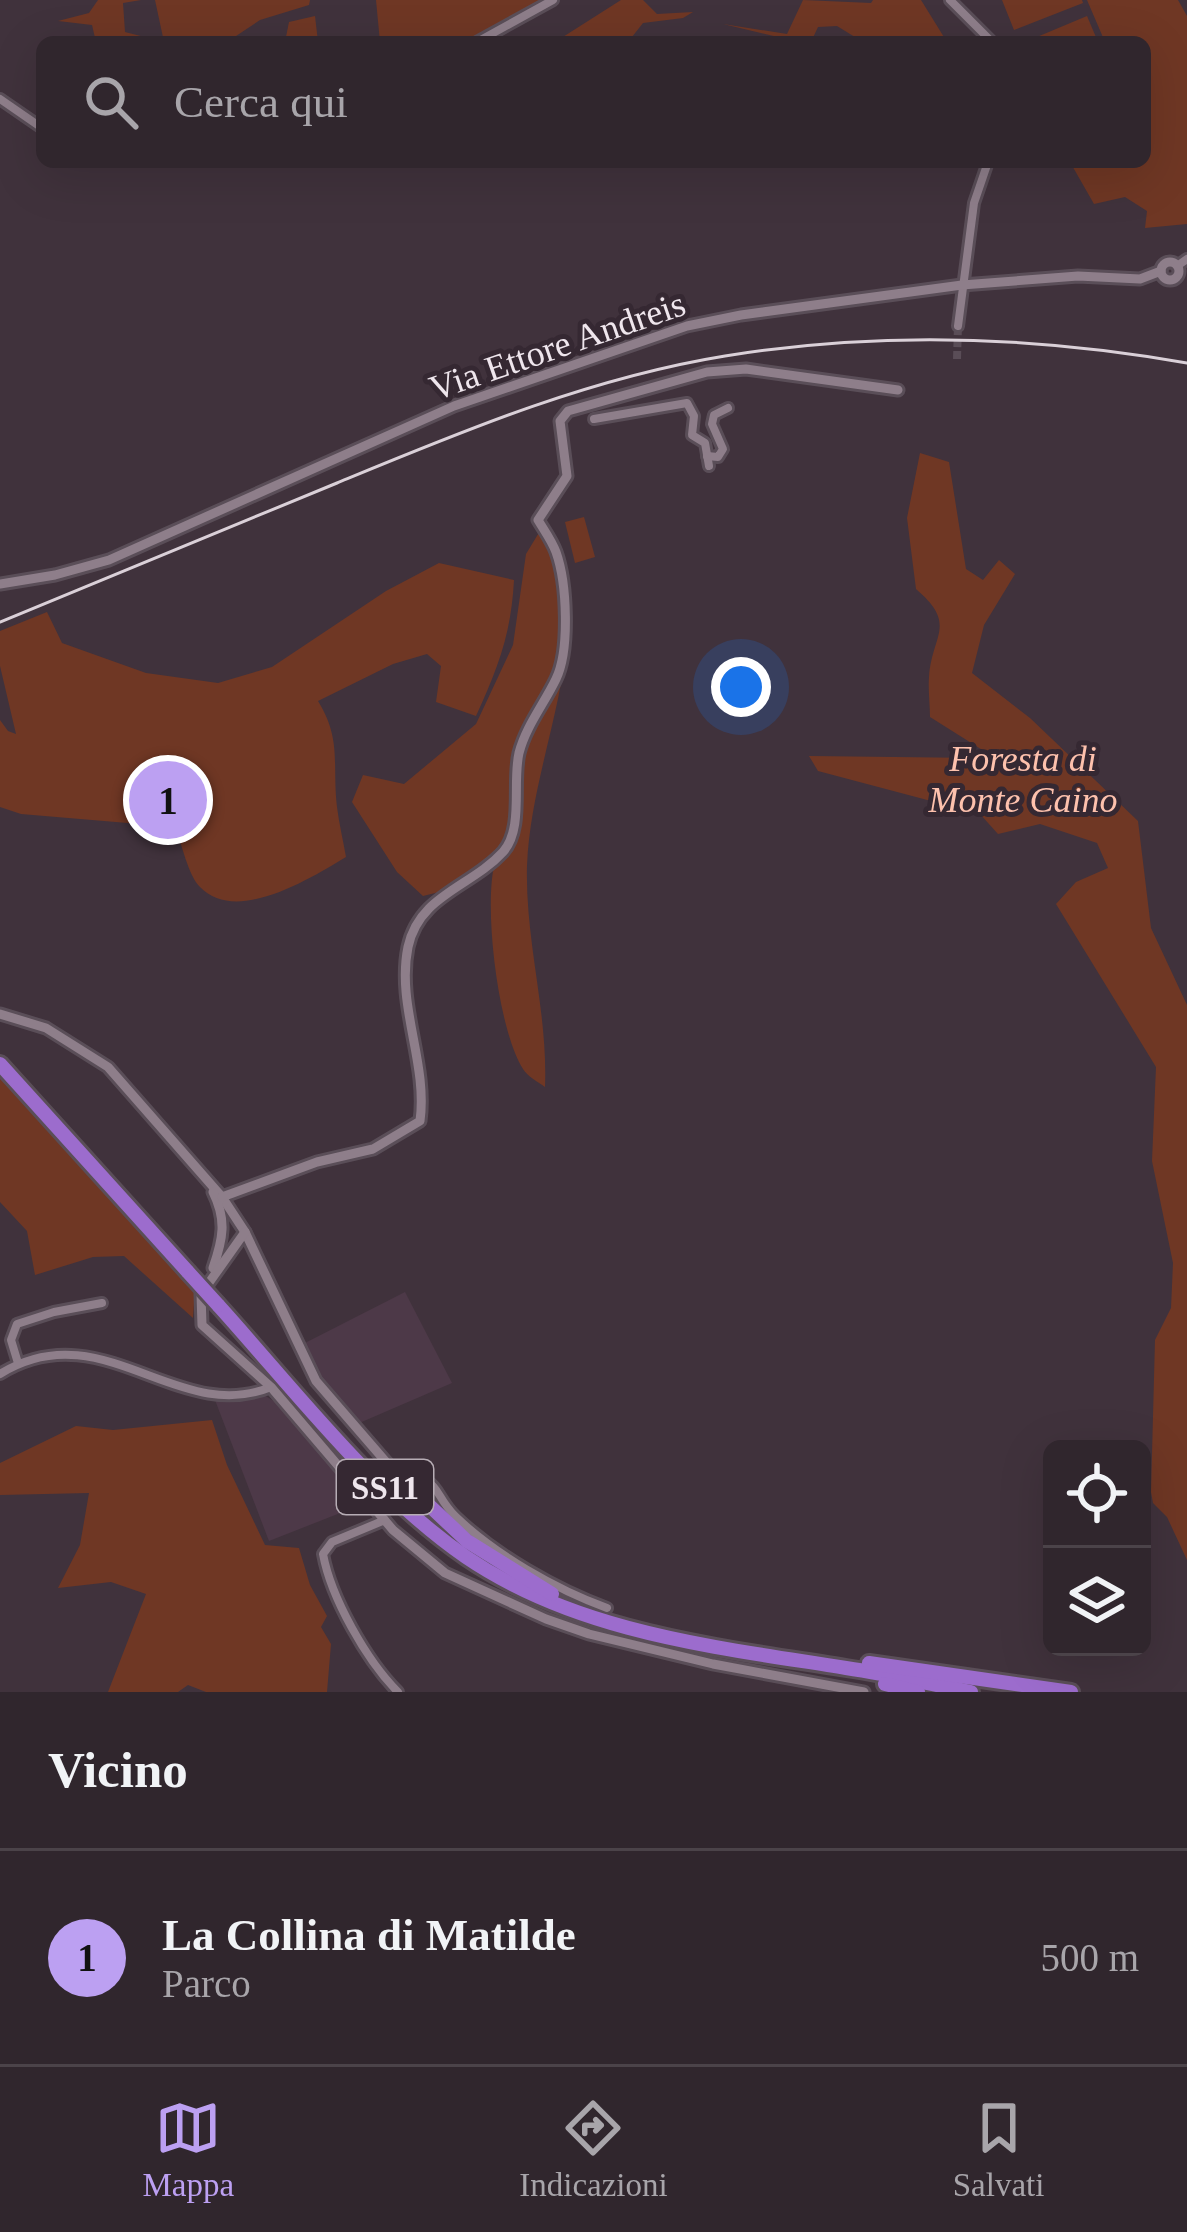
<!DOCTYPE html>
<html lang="it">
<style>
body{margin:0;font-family:Georgia,serif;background:#382e35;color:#f1f3f6}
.controls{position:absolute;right:36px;bottom:36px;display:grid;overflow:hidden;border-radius:18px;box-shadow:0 12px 48px #0002}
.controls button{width:108px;height:108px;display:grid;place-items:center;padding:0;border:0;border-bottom:3px solid #4b4349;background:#30262d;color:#f1f3f6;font:60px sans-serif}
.you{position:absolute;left:741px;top:687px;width:42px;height:42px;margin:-30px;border:9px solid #fff;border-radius:50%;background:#1a73e8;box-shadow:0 0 0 18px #1a73e833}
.badge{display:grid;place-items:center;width:78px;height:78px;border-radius:50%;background:#bca0f2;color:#111;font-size:39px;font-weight:700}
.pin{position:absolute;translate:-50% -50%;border:6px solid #fff;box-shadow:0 3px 12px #0006}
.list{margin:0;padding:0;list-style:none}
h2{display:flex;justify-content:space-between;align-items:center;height:156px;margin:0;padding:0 48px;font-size:51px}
h2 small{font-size:39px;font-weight:400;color:#a8a5aa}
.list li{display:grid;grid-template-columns:78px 1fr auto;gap:36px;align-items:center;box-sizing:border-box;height:216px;padding:0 48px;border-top:3px solid #4b4349}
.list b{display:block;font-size:45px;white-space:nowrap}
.list p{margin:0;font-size:39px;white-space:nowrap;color:#a8a5aa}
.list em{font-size:39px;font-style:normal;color:#a8a5aa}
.icon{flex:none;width:66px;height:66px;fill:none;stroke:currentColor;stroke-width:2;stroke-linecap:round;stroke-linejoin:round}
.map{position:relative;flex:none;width:1187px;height:1692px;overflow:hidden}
.search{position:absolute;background:#30262d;box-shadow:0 12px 48px #0002;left:36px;right:36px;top:36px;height:132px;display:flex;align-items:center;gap:30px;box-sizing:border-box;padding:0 42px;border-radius:18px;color:#a8a5aa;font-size:45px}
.sheet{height:372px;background:#30262d}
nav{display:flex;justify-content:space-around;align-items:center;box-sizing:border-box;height:168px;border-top:3px solid #4b4349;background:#30262d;font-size:33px;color:#a8a5aa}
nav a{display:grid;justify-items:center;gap:6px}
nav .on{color:#bca0f2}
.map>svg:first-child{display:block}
.built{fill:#4d3948}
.green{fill:#6f3724}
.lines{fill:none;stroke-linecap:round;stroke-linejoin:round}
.minor-tunnel{stroke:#5a4d57;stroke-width:8;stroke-dasharray:8 4;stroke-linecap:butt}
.minor-casing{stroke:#5a4e58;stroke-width:14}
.tertiary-casing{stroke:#5a4e58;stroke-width:15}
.trunk-casing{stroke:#5a4e58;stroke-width:20}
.minor{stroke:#8e7e8a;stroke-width:8}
.tertiary{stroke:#8e7e8a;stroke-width:9}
.trunk{stroke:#9c6ccd;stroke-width:14}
.rail{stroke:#dad0d8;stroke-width:3}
.trunk-bridge-casing{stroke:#5a4e58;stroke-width:20;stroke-linecap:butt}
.trunk-bridge{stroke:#9c6ccd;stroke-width:14}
.labels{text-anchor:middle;stroke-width:10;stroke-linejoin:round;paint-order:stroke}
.shield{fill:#352832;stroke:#b7adb5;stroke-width:3}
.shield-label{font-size:33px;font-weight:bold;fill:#efe6ed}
.street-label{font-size:36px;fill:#efe6ed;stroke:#352832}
.park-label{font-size:36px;font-style:italic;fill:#fdc1ad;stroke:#352832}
</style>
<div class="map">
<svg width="1187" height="1692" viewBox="0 0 1187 1692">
<rect width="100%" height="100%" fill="#40323c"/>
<g class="built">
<polygon points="405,1292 452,1383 357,1424 321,1379 303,1344"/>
<polygon points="264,1395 296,1415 358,1506 269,1541 215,1400"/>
</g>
<g class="green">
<polygon points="98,0 141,0 123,3 125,32 164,42 155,0 310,0 309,5 260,20 227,42 96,42 92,25 58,21 89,13"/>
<polygon points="376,0 542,0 467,42 380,42"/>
<polygon points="621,0 643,0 657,14 693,12 683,18 643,23 628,42 555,42"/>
<polygon points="803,0 871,3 873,0 921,0 947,42 863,42 837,26 818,27 811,42 799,42 723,24 787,34"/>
<polygon points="1002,0 1082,0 1083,3 1014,30"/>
<polygon points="1087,0 1178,0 1187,16 1187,224 1145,228 1147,211 1125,197 1094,204 1070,162 1145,162 1145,42 1105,42"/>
<polygon points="315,16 318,42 285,42 289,22"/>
<polygon points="1087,16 1098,42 1025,42"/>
<path d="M 920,453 L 949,462 L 966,569 L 983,580 L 999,560 L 1015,574 L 984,625 L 972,673 L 1030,718 L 1138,821 L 1151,928 L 1187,1005 L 1187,1560 L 1167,1517 L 1153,1503 L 1151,1492 L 1155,1340 L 1171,1308 L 1173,1263 L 1152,1161 L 1156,1067 L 1056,904 L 1076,882 L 1108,868 L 1097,843 L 1040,824 L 998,834 L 980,814 L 818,771 L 809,756 L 979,758 L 984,751 L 930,717 C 930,704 928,690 929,677 C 932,634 958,625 916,589 L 907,518 Z"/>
<polygon points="584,517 595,557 575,563 565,522"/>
<path d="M 543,526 L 548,530 C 555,561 569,598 568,630 C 563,710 530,786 527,866 C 525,941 548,1012 545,1087 C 538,1082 527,1076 523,1069 C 498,1030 483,906 495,862 L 463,886 L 423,896 L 397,872 L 352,802 L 363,775 L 404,784 L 476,724 L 513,645 L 526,554 Z"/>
<path d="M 439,563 L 514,580 C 511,635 498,667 476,716 L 436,702 L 441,666 L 427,654 L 393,664 L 318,701 C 342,740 332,764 337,807 C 339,823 343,840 346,857 C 311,878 236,925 200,887 C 188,875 182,844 175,827 L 21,814 L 0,807 L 0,720 L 8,731 L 16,734 L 0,666 L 0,631 L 47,612 L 62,643 L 146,673 L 218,683 L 272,667 L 386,591 Z"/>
<polygon points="0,1073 195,1289 193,1318 124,1256 93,1257 35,1275 27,1231 0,1202"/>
<polygon points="212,1420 227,1465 265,1545 299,1548 310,1585 327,1616 321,1627 331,1644 327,1692 206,1692 188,1685 178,1692 108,1692 146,1594 111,1582 58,1588 80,1545 89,1493 0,1495 0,1463 76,1426 113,1430"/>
</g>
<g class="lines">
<polyline class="minor-tunnel" points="957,359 958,326"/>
<defs>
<g id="minor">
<polyline points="950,0 992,42"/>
<polyline points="477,42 553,0"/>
<polyline points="0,99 42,128"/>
<polyline points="1177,266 1187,259"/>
<polyline points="958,326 974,203 988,162"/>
<polyline points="594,419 687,403 694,416 692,435 705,443 709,466"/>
<polyline points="707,456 718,457 723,449 712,424 714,415 728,408"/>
<polyline points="18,1363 11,1340 17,1324 54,1312 102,1303"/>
<path d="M 0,1374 C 102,1311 177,1426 271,1387"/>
<path d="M 401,1477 C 441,1475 432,1494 456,1517 C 496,1555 555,1589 607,1608"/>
<path d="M 385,1520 L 332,1542 L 323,1554 C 331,1598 367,1661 398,1692"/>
</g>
<g id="tertiary">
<circle cx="1170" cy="271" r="9"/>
<polyline points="0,584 55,575 109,560 454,406 687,326 741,315 962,285 1078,276 1140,279 1161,271"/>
<polyline points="0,1014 46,1028 108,1067 222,1197 245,1232 316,1381 399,1477"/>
<path d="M 213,1192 C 227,1220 223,1239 213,1268"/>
<path d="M 222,1197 L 317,1162 L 373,1149 L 420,1121 C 428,1063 396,1005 408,947 C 419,895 471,887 503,852 C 524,828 512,783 519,753 C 526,726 544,704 556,679 C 570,650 567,583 556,552 C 552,541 544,530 538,520 L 567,476 L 560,421 L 568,411 L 707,372 L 746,369 L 898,390"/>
<polyline points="245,1232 201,1294 202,1325 271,1387 393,1530 445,1573 546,1619 589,1634 713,1664 864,1692"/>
</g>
<g id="trunk">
<polyline points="0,1064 188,1272"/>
<path d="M 218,1305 C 294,1389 372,1492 466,1557 C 578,1633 716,1647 846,1668 C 888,1674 930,1684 971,1692"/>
<polyline points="399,1477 467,1541 552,1594"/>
<polyline points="869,1663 1071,1692"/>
<polyline points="885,1684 918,1692"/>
</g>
</defs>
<use href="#minor" class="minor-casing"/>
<use href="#tertiary" class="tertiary-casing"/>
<use href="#trunk" class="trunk-casing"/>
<use href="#minor" class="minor"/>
<use href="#tertiary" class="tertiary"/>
<use href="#trunk" class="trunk"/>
<path class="rail" d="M 0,622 C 112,576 224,529 337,483 C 463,431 589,378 725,356 C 879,331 1034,336 1187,363"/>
<defs>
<polyline id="trunk-bridge" points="188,1272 218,1305"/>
</defs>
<use href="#trunk-bridge" class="trunk-bridge-casing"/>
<use href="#trunk-bridge" class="trunk-bridge"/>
</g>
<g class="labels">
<rect class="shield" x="337" y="1460" width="96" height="54" rx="9"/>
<g class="shield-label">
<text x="385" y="1499">SS11</text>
</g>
<g class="street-label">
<text transform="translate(557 345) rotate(-19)" y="13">Via Ettore Andreis</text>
</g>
<g class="park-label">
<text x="1023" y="771">Foresta di<tspan x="1023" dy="41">Monte Caino</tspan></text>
</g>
</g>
</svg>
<div class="controls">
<button><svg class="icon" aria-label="locate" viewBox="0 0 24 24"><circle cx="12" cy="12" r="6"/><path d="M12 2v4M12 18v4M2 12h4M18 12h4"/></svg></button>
<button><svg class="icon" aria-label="layers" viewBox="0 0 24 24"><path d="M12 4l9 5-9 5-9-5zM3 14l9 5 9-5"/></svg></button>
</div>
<div class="you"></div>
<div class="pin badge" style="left:168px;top:800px">1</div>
<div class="search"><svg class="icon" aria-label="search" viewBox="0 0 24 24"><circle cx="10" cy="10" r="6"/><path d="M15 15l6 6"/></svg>Cerca qui</div>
</div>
<section class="sheet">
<h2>Vicino<small></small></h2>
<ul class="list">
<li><span class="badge">1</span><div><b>La Collina di Matilde</b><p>Parco</p></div><em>500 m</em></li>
</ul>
</section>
<nav>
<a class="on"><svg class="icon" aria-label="map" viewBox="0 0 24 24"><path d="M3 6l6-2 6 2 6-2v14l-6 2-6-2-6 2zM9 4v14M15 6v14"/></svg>Mappa</a>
<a><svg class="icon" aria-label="directions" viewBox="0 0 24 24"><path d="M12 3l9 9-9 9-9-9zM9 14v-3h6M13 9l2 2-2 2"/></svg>Indicazioni</a>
<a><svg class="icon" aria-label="saved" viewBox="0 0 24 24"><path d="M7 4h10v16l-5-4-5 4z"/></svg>Salvati</a>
</nav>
